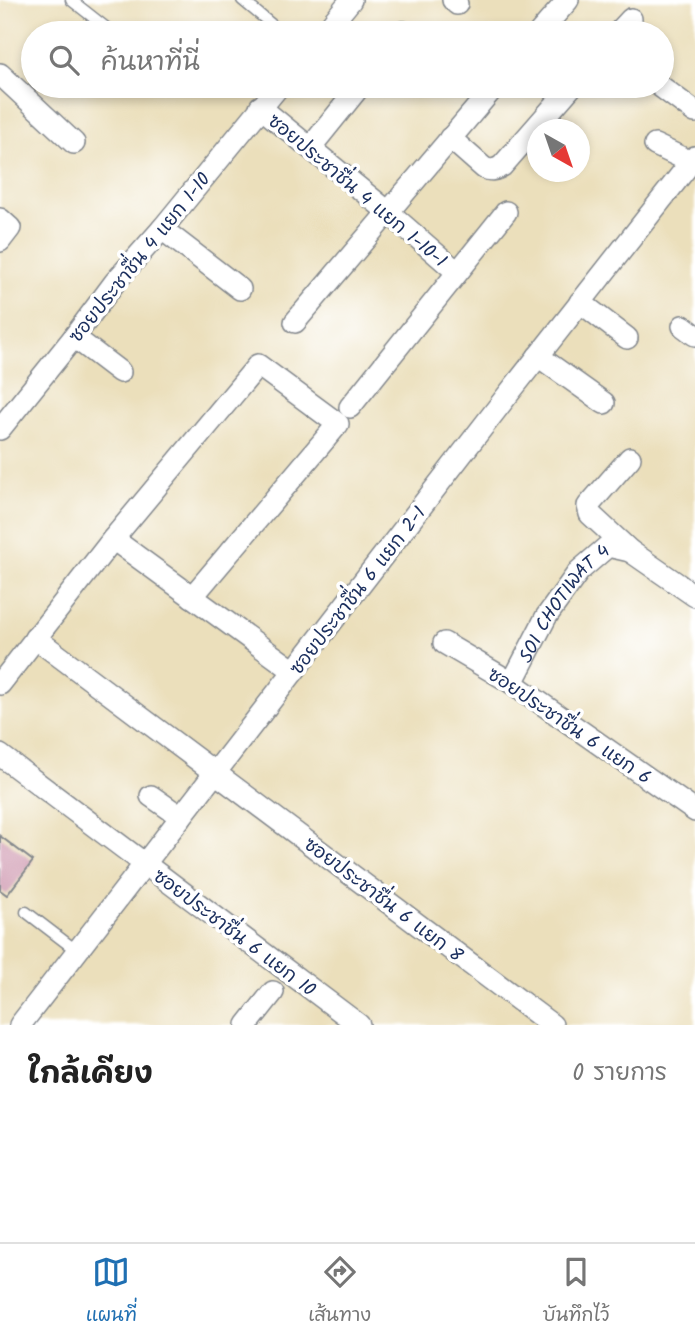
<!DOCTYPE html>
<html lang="th">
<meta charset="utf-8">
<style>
body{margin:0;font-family:Kalam,"Playpen Sans Thai",sans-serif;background:#f2f2f2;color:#222}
.compass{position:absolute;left:527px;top:119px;width:63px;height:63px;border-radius:50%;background:#fff;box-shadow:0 4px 10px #0003;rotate:140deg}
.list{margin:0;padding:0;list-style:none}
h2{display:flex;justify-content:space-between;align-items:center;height:91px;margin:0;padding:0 28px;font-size:30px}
h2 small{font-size:23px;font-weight:400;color:#767676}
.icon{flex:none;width:38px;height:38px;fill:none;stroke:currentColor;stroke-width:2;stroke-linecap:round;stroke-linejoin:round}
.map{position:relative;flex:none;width:695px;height:1025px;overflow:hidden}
.search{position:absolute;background:#fff;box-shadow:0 4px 10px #0003;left:21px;right:21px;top:21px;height:77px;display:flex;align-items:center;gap:18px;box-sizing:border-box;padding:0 24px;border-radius:38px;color:#767676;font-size:26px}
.sheet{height:217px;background:#fff}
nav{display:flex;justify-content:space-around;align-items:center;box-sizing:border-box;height:98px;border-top:2px solid #e0e0e0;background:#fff;font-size:19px;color:#767676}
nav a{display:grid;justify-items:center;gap:4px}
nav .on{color:#1f6fb2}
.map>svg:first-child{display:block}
.building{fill:#d09cb3}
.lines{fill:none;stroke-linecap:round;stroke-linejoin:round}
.service-casing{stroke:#83878c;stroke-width:13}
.minor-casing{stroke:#83878c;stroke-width:24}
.service{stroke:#fff;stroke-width:10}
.minor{stroke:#fff;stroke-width:21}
.labels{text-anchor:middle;stroke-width:7;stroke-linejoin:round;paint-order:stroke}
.street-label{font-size:19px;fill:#1b2f5e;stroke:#fff}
</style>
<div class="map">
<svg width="695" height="1025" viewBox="0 0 695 1025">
<rect width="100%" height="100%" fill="#fff"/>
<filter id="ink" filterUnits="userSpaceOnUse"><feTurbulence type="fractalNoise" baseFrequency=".0143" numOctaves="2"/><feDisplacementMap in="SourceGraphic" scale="14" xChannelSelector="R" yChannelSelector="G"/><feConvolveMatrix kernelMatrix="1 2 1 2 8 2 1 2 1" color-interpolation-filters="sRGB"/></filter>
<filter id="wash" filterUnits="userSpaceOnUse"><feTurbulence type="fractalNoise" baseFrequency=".00686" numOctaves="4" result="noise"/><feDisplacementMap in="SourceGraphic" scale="28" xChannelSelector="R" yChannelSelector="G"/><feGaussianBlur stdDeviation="1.57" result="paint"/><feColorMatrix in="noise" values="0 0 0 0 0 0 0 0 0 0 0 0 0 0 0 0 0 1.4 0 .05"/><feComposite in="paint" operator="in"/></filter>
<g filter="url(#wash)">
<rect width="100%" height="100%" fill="#ebdfbb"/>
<g id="blocks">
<polygon class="building" points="0,836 33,861 7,895 0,890"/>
</g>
</g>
<g filter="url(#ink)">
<use href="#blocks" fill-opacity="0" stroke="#83878c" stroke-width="2"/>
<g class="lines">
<defs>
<g id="service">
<polyline points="71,0 113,33"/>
<polyline points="242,0 282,33"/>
<polyline points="26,912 77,951"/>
</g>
<g id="minor">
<polyline points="453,0 457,4"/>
<polyline points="324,33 351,0"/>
<polyline points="402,33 403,32"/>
<polyline points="539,33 568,0"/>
<polyline points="618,33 631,19"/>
<polyline points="0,74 74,143"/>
<polyline points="660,86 695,112"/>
<polyline points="260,107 387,211 457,272"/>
<path d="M 450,138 L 484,168 C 491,171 495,170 502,166 L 572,86"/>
<polyline points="655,145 691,162"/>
<polyline points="310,148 360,86"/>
<polyline points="0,219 10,228 0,241"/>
<polyline points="162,229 240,289"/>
<polyline points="580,302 627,338"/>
<polyline points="295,322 495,86"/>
<polyline points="683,326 695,335"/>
<polyline points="74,337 120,372"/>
<polyline points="538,356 604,403"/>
<polyline points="350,407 506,212"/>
<polyline points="0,429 74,337 115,282 162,229 279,86"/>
<polyline points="630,458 588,506 590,514 630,551 695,596"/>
<polyline points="113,539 294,671"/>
<polyline points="35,638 552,1025"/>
<polyline points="444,643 512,683 695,811"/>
<path id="s1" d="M 512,683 L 546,617 L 579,571 L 608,546 L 630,551"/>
<polyline points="0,684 113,539 258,365 338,424 192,597"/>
<polyline points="0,755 359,1025"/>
<polyline points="151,796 181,817"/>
<polyline points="20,1025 506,397 695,157"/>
<polyline points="247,1025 273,992"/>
</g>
</defs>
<use href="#service" class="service-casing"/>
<use href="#minor" class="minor-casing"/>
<use href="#service" class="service"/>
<use href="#minor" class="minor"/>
</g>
</g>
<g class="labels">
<g class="street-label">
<text transform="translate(358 190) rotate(40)" y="7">ซอยประชาชื่น 4 แยก 1-10-1</text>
<text transform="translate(139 257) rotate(-51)" y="7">ซอยประชาชื่น 4 แยก 1-10</text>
<text transform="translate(357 590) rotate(-52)" y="7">ซอยประชาชื่น 6 แยก 2-1</text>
<text dy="7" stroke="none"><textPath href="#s1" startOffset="96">SOI CHOTIWAT 4</textPath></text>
<text transform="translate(570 725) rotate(34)" y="7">ซอยประชาชื่น 6 แยก 6</text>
<text transform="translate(384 899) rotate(37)" y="7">ซอยประชาชื่น 6 แยก 8</text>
<text transform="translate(235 932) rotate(37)" y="7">ซอยประชาชื่น 6 แยก 10</text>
</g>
</g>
</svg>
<svg class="compass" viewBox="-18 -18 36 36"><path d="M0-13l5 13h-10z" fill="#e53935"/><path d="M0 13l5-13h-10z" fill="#767676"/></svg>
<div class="search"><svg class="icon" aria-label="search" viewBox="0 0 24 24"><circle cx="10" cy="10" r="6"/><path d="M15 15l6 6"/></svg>ค้นหาที่นี่</div>
</div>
<section class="sheet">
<h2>ใกล้เคียง<small>0 รายการ</small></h2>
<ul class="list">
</ul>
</section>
<nav>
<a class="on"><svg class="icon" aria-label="map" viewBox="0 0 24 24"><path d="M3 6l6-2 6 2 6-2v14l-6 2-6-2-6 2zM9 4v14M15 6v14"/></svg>แผนที่</a>
<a><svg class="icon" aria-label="directions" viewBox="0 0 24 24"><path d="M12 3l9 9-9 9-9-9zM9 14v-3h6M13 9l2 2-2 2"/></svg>เส้นทาง</a>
<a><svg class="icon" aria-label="saved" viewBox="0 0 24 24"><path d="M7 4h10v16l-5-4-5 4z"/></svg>บันทึกไว้</a>
</nav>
